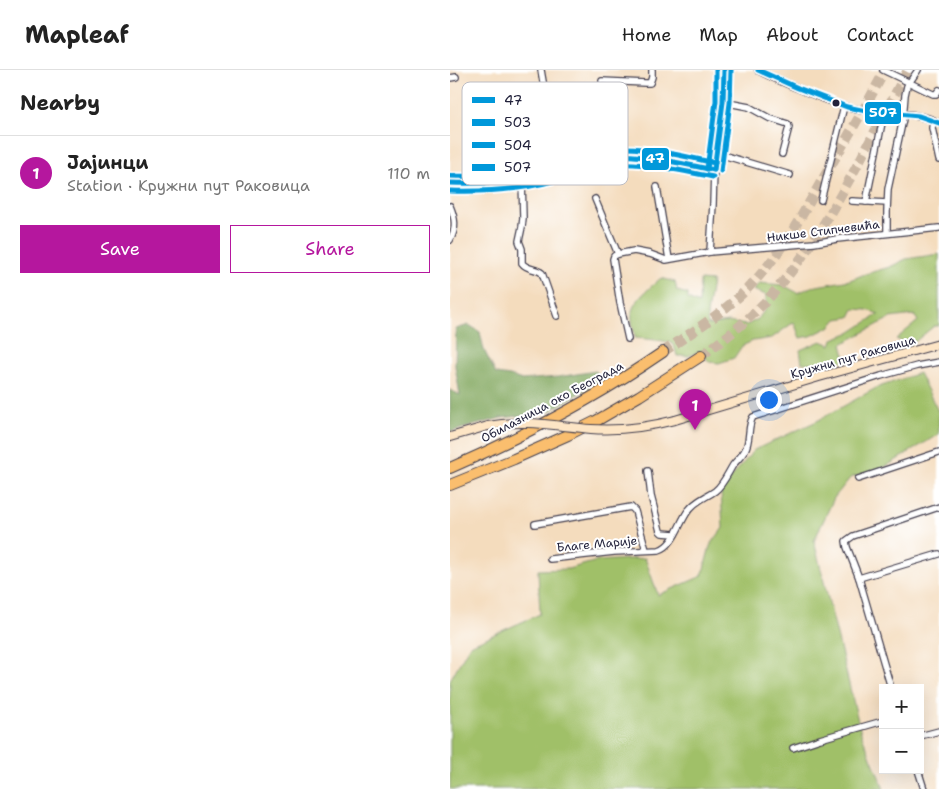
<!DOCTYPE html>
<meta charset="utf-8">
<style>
body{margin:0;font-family:"Shantell Sans",sans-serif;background:#f2f2f2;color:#222}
.controls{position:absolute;right:15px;bottom:15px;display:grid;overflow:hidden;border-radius:0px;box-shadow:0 5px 20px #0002}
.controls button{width:45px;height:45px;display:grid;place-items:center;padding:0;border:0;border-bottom:1px solid #e0e0e0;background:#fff;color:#222;font:25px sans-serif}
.you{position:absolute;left:318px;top:329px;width:18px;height:18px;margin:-12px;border:4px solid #fff;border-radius:50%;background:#1a73e8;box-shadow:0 0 0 8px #1a73e833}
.badge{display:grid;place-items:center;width:32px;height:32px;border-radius:50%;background:#b5179e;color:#fff;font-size:16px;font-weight:700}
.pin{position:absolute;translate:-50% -41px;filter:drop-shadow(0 1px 2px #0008)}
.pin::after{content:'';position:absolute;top:26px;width:18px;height:15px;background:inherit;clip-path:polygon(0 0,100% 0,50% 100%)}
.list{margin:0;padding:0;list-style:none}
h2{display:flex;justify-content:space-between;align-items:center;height:65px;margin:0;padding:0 20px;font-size:21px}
h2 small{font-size:16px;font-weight:400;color:#767676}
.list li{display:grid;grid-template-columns:32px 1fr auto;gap:15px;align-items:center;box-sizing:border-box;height:75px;padding:0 20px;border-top:1px solid #e0e0e0}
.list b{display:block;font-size:19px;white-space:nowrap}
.list p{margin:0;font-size:16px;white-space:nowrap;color:#767676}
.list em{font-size:16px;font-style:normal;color:#767676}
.actions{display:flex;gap:10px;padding:15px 20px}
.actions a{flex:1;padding:11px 0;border:1px solid #b5179e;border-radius:0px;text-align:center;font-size:18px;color:#b5179e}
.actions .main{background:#b5179e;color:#fff}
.map{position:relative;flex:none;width:489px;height:719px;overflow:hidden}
header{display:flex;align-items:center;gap:30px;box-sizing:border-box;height:70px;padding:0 25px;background:#fff;border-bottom:1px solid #e0e0e0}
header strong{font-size:24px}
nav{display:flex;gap:28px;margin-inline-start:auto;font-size:18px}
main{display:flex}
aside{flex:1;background:#fff}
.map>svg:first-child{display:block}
.green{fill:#a0c068;stroke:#617152}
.forest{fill:#80a65c;stroke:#51644c}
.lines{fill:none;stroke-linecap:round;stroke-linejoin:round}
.motorway-tunnel{stroke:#cab7a3;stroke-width:10;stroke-dasharray:10 5;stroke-linecap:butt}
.minor-casing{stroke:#423e4e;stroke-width:8}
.tertiary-casing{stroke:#423e4e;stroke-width:9}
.secondary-casing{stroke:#423e4e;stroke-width:10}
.motorway-casing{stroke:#423e4e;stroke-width:12}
.minor{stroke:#fff;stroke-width:5.5}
.tertiary{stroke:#fff;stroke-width:7}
.secondary{stroke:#fde5c5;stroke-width:8}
.motorway{stroke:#fabe6e;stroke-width:10}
.secondary-bridge-casing{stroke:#423e4e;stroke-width:10;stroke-linecap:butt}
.secondary-bridge{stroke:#fde5c5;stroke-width:8}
.bus-1-casing{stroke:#fff;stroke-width:9}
.bus-2-casing{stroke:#fff;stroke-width:9}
.bus-3-casing{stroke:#fff;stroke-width:9}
.bus-4-casing{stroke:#fff;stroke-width:9}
.bus-1{stroke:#0098da;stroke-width:5}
.bus-2{stroke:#0098da;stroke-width:5}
.bus-3{stroke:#0098da;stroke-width:5}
.bus-4{stroke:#0098da;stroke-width:5}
.bus-dot{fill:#22223b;stroke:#fff;stroke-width:2}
.labels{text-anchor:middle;stroke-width:4;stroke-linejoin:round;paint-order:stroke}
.street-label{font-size:12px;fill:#22223b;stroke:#fff}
.key{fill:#fff;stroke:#bdbdc4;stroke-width:1}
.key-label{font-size:14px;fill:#22223b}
.line-badge{stroke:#fff;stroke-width:2}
.badge-label{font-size:14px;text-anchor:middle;font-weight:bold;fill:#fff}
</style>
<header>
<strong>Mapleaf</strong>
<nav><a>Home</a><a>Map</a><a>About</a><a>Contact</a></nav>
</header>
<main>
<aside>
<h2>Nearby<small></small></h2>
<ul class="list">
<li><span class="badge">1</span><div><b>Јајинци</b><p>Station · Кружни пут Раковица</p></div><em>110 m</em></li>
</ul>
<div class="actions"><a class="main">Save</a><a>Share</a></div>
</aside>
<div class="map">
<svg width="489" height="719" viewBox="0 0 489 719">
<rect width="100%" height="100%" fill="#fff"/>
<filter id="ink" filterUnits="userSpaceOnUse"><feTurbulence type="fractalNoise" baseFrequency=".02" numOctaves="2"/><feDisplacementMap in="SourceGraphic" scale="10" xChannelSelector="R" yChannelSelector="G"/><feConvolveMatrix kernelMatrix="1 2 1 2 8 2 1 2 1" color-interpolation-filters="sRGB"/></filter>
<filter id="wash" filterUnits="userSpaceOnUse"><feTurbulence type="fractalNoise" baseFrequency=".0096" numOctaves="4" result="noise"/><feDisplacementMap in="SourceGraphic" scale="20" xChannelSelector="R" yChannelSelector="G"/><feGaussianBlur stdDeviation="1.12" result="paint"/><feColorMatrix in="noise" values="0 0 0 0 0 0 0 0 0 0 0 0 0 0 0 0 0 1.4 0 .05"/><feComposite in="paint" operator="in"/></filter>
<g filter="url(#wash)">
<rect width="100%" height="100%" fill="#f4dcbd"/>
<g class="green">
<path d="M 489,184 L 489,256 L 484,256 L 461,275 L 446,269 L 468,251 L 464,245 L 440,248 L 392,274 L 396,290 L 372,297 L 368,293 L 352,293 L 350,280 L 371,271 L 381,275 L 383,269 L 401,262 L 429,244 L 417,240 L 404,239 L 400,247 L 387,249 L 381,256 L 361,266 L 350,268 L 344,252 L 322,268 L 303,271 L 292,276 L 284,288 L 269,293 L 259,292 L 251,281 L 238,286 L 227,286 C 226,282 225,277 222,274 C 218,270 193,269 185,268 L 185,266 C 183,258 180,246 183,238 C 187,228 203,215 211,208 L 225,212 L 227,221 L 238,224 L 238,229 L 249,234 L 250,210 L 262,211 L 257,244 L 258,255 L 278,252 L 296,255 L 308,249 L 316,238 L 316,225 L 303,220 L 309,213 L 333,215 L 348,223 L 361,217 L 400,210 L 415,204 L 440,197 L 456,189 Z"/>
<polygon points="469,303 489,343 489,364 435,397 400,408 384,428 364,471 411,663 434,719 0,719 0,610 20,575 90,544 88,500 118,499 147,491 195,488 208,525 252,506 260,476 273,458 271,420 304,380 367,351 426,318"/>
</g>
<polygon class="forest" points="19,255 30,262 34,280 46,304 60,306 72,310 108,307 146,301 151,309 143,315 100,341 80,345 51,348 0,362 0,320 10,325 5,296 6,259"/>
</g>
<g filter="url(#ink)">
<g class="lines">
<g class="motorway-tunnel">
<path d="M 213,282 C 242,262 273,243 298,218 C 328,188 350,149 371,112 C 393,75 415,38 435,0"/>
<path d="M 251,286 C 273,270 294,254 312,235 C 352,195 381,143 408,94 C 424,63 441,31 458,0"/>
</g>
<defs>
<g id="minor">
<polyline points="91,0 100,52 102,55 140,54 142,57 152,86"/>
<polyline points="433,0 483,24 486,24 489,20"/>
<polyline points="0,8 6,7"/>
<polyline points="152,11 195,13 200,13 202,7 202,0"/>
<polyline points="273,32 299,37 319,48 338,54 339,57 332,84"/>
<polyline points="483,51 482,58 489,90"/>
<polyline points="52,59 55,111"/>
<polyline points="266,83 340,105"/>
<path d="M 72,109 L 73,148 L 72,157 L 69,171 L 72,179 L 72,193 C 77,200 86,198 92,203 L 107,246"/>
<polyline points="207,117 219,189"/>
<polyline points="145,129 168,184"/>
<polyline points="371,130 394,36"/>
<polyline points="402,131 437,133"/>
<polyline points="416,132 434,43"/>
<path d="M 0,136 C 5,148 7,158 0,170"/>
<polyline points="437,163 437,141 438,119 453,49 455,25 457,16 468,0"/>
<polyline points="260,182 263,134 264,100"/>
<polyline points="178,269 170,233 163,189 164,186 168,184 184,181 200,184 216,190 260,182 364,173 387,169 489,158"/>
<polyline points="198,401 201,426 210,461 212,463 225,464"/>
<polyline points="408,409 489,382"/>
<polyline points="85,454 181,437 185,441 196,480"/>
<path d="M 100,489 L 164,482 L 209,480 C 224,476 229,453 238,441 C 246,430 255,428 265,421 C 273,415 278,403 283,395 C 287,390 292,386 295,380 C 301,370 297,356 303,347 L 431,306 L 467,296 L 489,292"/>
<polyline points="409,508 489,484"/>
<polyline points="441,618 409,508 397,477 396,471 403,466 489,437"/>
<polyline points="470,666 489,661"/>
<polyline points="343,678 370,669 433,651"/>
<polyline points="468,700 474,719"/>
</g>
<g id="tertiary">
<path d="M 308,0 C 329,11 350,19 372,28 C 383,32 394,37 405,39 C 433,45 463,40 489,53"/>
<path d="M 0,113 C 33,115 71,112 103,103 C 119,98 136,87 153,86 C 190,84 228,93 264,100 L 273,32 L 274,0"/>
</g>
<g id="secondary">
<polyline points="225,350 369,307 489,274"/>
<polyline points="0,367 38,356"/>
</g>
<g id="motorway">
<path d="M 0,398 C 74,366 146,328 213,282"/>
<polyline points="0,415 64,389 118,365 146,351 189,326 251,286"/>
</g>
</defs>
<use href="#minor" class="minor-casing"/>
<use href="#tertiary" class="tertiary-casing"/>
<use href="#secondary" class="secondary-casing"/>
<use href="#motorway" class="motorway-casing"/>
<use href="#minor" class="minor"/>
<use href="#tertiary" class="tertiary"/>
<use href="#secondary" class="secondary"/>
<use href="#motorway" class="motorway"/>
<defs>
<path id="secondary-bridge" d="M 38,356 C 75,349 105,356 141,359 C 170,361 198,357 225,350"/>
</defs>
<use href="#secondary-bridge" class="secondary-bridge-casing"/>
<use href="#secondary-bridge" class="secondary-bridge"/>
<defs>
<g id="bus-1">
<polyline points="264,100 273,32 274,0"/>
<path d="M 0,113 C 34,114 70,113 103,103 C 119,98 133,89 150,86 C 186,82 228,93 264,100"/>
</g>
<g id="bus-2">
<polyline points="271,101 280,33 281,0"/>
<path d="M 0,121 C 35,122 72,120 106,110 C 122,105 136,95 153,94 C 189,91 227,100 263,107"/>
</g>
<g id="bus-3">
<polyline points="257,99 266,31 266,0"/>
<path d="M 0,106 C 34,107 70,106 102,95 C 118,90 132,81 149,79 C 187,74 228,85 265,93"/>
</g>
<polyline id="bus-4" points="308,0 348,18 397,37 416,41 469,46 489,53"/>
</defs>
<use href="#bus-1" class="bus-1-casing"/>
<use href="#bus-2" class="bus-2-casing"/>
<use href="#bus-3" class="bus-3-casing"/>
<use href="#bus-4" class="bus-4-casing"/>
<use href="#bus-1" class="bus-1"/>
<use href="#bus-2" class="bus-2"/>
<use href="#bus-3" class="bus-3"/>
<use href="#bus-4" class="bus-4"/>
</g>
</g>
<circle class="bus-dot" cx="386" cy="33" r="4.5"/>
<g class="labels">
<g class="street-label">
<text transform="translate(373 161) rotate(-7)" y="4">Никше Стипчевића</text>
<text transform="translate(403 287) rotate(-16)" y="4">Кружни пут Раковица</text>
<text transform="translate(102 332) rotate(-28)" y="4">Обилазница око Београда</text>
<text transform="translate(147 474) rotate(-5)" y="4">Благе Марије</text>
</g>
</g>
<rect x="12" y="12" width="166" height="103" rx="8" class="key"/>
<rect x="22" y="27" width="23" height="6" fill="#0098da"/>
<rect x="22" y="49" width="23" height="7" fill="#0098da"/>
<rect x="22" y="72" width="23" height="6" fill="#0098da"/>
<rect x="22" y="94" width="23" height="7" fill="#0098da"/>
<g class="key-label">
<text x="54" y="35">47</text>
<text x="54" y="57">503</text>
<text x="54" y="80">504</text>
<text x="54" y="102">507</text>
</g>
<g class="line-badge">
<rect x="414" y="31" width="38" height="24" rx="5" fill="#0098da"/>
<rect x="191" y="77" width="29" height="24" rx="5" fill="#0098da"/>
</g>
<g class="badge-label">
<text x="433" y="47">507</text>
<text x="205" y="93">47</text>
</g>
</svg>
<div class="controls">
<button>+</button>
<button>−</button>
</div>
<div class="you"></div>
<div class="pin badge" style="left:245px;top:360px">1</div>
</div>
</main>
